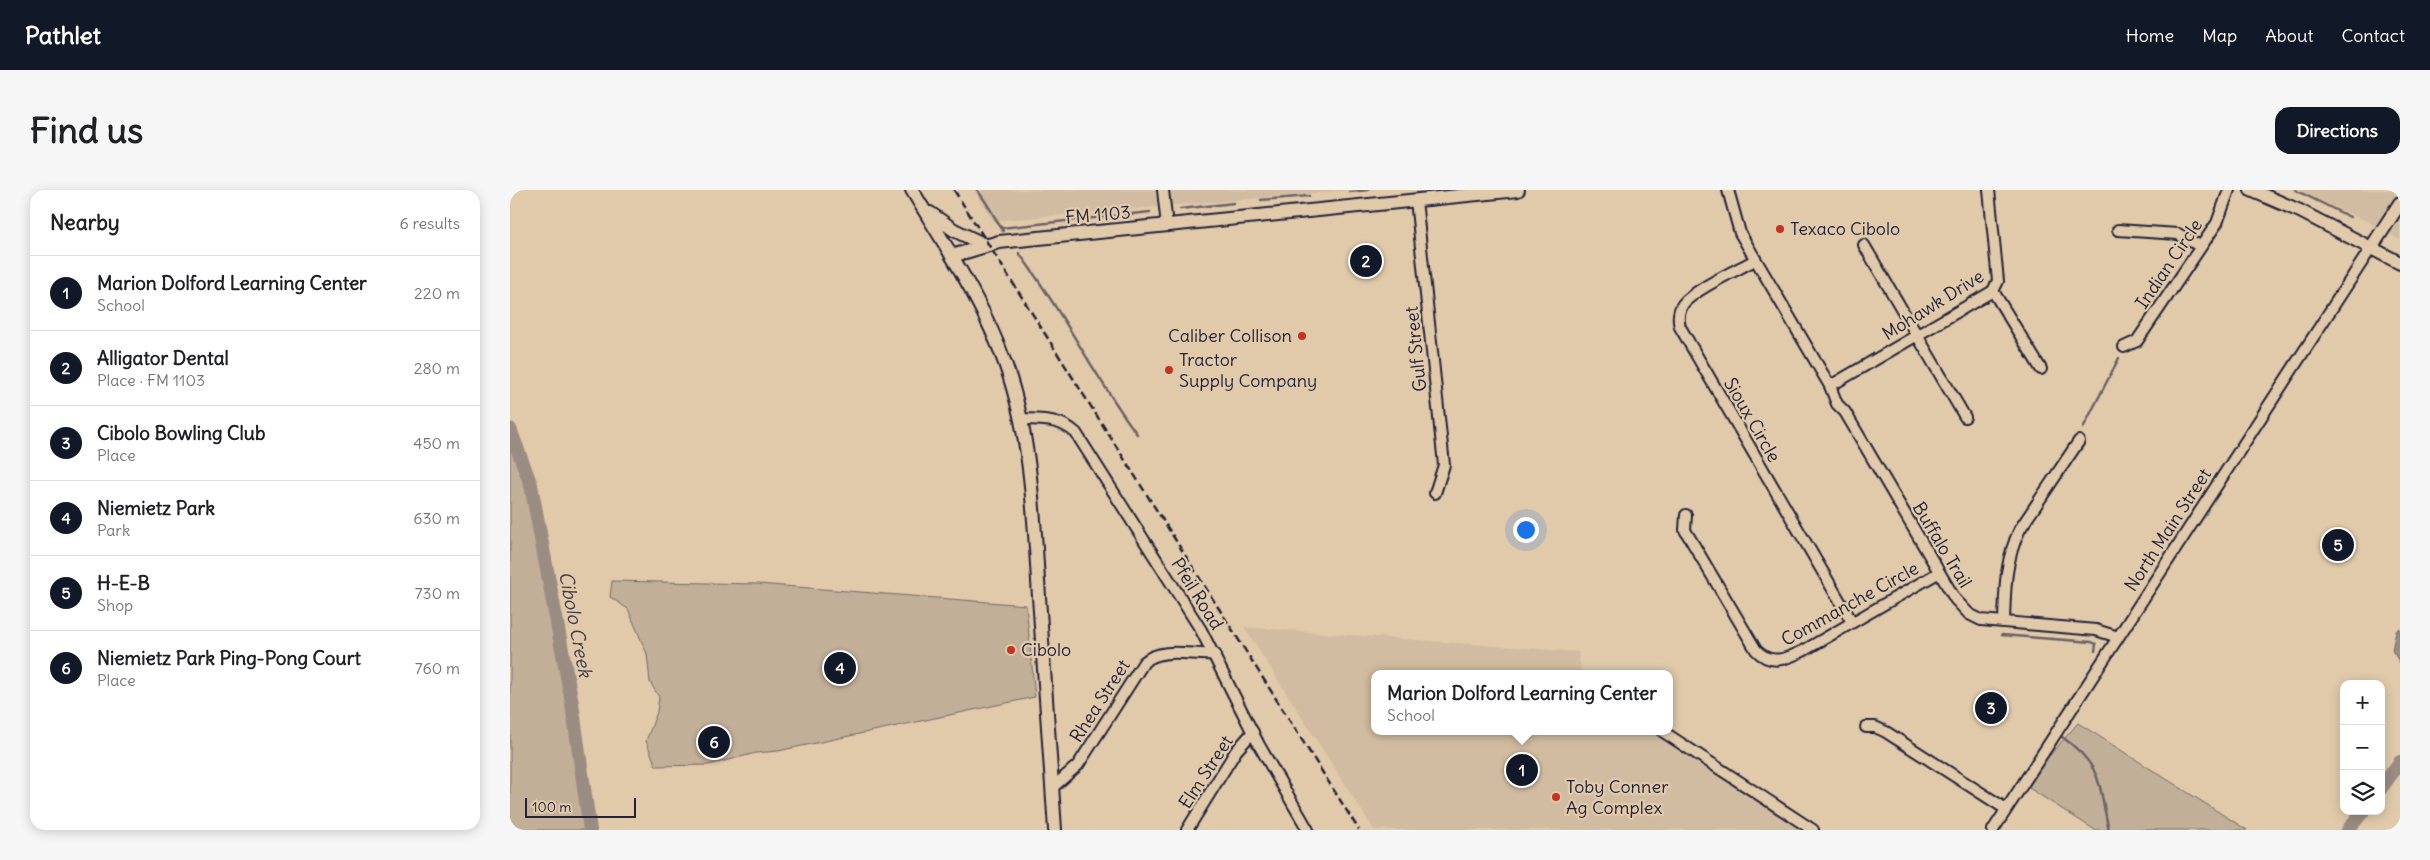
<!DOCTYPE html>
<meta charset="utf-8">
<style>
body{margin:0;font-family:Delius,sans-serif;background:#f6f6f6;color:#202124}
.controls{position:absolute;right:15px;bottom:15px;display:grid;overflow:hidden;border-radius:10px;box-shadow:0 2px 12px #0003}
.controls button{width:45px;height:45px;display:grid;place-items:center;padding:0;border:0;border-bottom:1px solid #e0e0e0;background:#fff;color:#202124;font:25px sans-serif}
.scale{position:absolute;left:15px;bottom:12px;width:111px;box-sizing:border-box;padding-left:5px;border:2px solid #22223b;border-top:0;font-size:14px;line-height:18px;white-space:nowrap;color:#22223b;-webkit-text-stroke:4px #e1caaa;paint-order:stroke}
.you{position:absolute;left:1015px;top:339px;width:18px;height:18px;margin:-12px;border:4px solid #fff;border-radius:50%;background:#1a73e8;box-shadow:0 0 0 8px #1a73e833}
.badge{display:grid;place-items:center;width:32px;height:32px;border-radius:50%;background:#111827;color:#fff;font-size:16px;font-weight:700}
.pin{position:absolute;translate:-50% -50%;border:2px solid #fff;box-shadow:0 1px 5px #0006}
.popup{position:absolute;left:861px;top:480px;width:302px;height:65px;box-sizing:border-box;display:grid;place-content:center;border-radius:10px;background:#fff;filter:drop-shadow(0 1px 4px #0005);font-size:16px;white-space:nowrap;color:#757577}
.popup b{font-size:19px;color:#202124}
.popup::after{content:'';position:absolute;left:50%;top:100%;margin-left:-10px;border:10px solid transparent;border-top-color:#fff}
.list{margin:0;padding:0;list-style:none}
h2{display:flex;justify-content:space-between;align-items:center;height:65px;margin:0;padding:0 20px;font-size:21px}
h2 small{font-size:16px;font-weight:400;color:#757577}
.list li{display:grid;grid-template-columns:32px 1fr auto;gap:15px;align-items:center;box-sizing:border-box;height:75px;padding:0 20px;border-top:1px solid #e0e0e0}
.list b{display:block;font-size:19px;white-space:nowrap}
.list p{margin:0;font-size:16px;white-space:nowrap;color:#757577}
.list em{font-size:16px;font-style:normal;color:#757577}
.icon{flex:none;width:28px;height:28px;fill:none;stroke:currentColor;stroke-width:2;stroke-linecap:round;stroke-linejoin:round}
.map{position:relative;flex:none;width:1890px;height:640px;overflow:hidden;border-radius:15px}
header{display:flex;align-items:center;gap:30px;box-sizing:border-box;height:70px;padding:0 25px;background:#111827;color:#fff}
header strong{font-size:24px}
nav{display:flex;gap:28px;margin-inline-start:auto;font-size:18px}
.intro{display:flex;align-items:center;justify-content:space-between;box-sizing:border-box;height:120px;padding:0 30px}
h1{margin:0;font-size:35px}
.button{padding:12px 22px;border-radius:15px;background:#111827;color:#fff;font-size:18px;font-weight:700}
main{display:flex;gap:30px;padding:0 30px}
aside{flex:1;background:#fff;border-radius:15px;box-shadow:0 2px 12px #0003}
.map>svg:first-child{display:block}
.built{fill:#d2bca1}
.green{fill:#c2af98;stroke:#72686a}
.water{fill:#9b8c82;stroke:#6b6266}
.lines{fill:none;stroke-linecap:round;stroke-linejoin:round}
.stream{stroke:#6b6266;stroke-width:2.5}
.river{stroke:#9b8c82;stroke-width:14}
.minor-casing{stroke:#22223b;stroke-width:14}
.major-casing{stroke:#22223b;stroke-width:16}
.minor{stroke:#e1caaa;stroke-width:10}
.major{stroke:#e1caaa;stroke-width:12}
.rail{stroke:#22223b;stroke-width:2.5;stroke-dasharray:8 4;stroke-linecap:butt}
.poi-dot{fill:#c8321e;stroke:#e1caaa;stroke-width:2}
.labels{text-anchor:middle;stroke-width:4.5;stroke-linejoin:round;paint-order:stroke}
.street-label{font-size:18px;fill:#22223b;stroke:#e1caaa}
.poi-label{font-size:18px;fill:#22223b;stroke:#e1caaa;text-anchor:start}
.water-label{font-size:19px;font-style:italic;fill:#403c4d;stroke:#e1caaa}
</style>
<header>
<strong>Pathlet</strong>
<nav><a>Home</a><a>Map</a><a>About</a><a>Contact</a></nav>
</header>
<div class="intro"><h1>Find us</h1><a class="button">Directions</a></div>
<main>
<aside>
<h2>Nearby<small>6 results</small></h2>
<ul class="list">
<li><span class="badge">1</span><div><b>Marion Dolford Learning Center</b><p>School</p></div><em>220 m</em></li>
<li><span class="badge">2</span><div><b>Alligator Dental</b><p>Place · FM 1103</p></div><em>280 m</em></li>
<li><span class="badge">3</span><div><b>Cibolo Bowling Club</b><p>Place</p></div><em>450 m</em></li>
<li><span class="badge">4</span><div><b>Niemietz Park</b><p>Park</p></div><em>630 m</em></li>
<li><span class="badge">5</span><div><b>H-E-B</b><p>Shop</p></div><em>730 m</em></li>
<li><span class="badge">6</span><div><b>Niemietz Park Ping-Pong Court</b><p>Place</p></div><em>760 m</em></li>
</ul>
</aside>
<div class="map">
<svg width="1890" height="640" viewBox="0 0 1890 640">
<rect width="100%" height="100%" fill="#e1caaa"/>
<filter id="ink" filterUnits="userSpaceOnUse"><feTurbulence type="fractalNoise" baseFrequency=".02" numOctaves="2"/><feDisplacementMap in="SourceGraphic" scale="10" xChannelSelector="R" yChannelSelector="G"/><feConvolveMatrix kernelMatrix="1 2 1 2 8 2 1 2 1" color-interpolation-filters="sRGB"/></filter>
<g filter="url(#ink)">
<g class="built">
<polygon points="464,0 842,0 483,31"/>
<polygon points="1785,0 1890,0 1890,50 1857,31"/>
<polygon points="734,437 1068,462 1072,484 864,484 864,541 1139,541 1290,640 864,640"/>
</g>
<g class="green">
<polygon points="0,239 21,295 62,513 80,640 0,640"/>
<polygon points="102,391 248,394 516,415 525,507 268,561 246,563 199,575 146,576 136,551 147,522 149,507 140,492 137,464 118,419 100,407"/>
<polygon points="1568,533 1737,640 1585,640 1514,595"/>
</g>
<polygon class="water" points="1890,438 1890,473 1882,460 1886,441"/>
<g class="lines">
<g class="stream">
<path d="M 467,0 C 478,13 484,27 493,41"/>
<polyline points="1785,0 1840,27"/>
<polyline points="839,2 858,0"/>
<polyline points="751,10 799,6"/>
<polyline points="670,19 724,13"/>
<polyline points="491,38 640,22"/>
<path d="M 509,63 C 552,120 584,186 627,244"/>
<polyline points="1573,238 1609,168"/>
<polyline points="1491,445 1582,452 1586,454 1585,461"/>
<path d="M 1551,546 C 1594,577 1588,594 1599,640"/>
</g>
<g class="river">
<polyline points="0,239 21,295 62,513 80,640"/>
<polyline points="1871,598 1890,572"/>
<polyline points="1838,640 1853,621"/>
</g>
<defs>
<g id="minor">
<polyline points="653,0 657,36"/>
<polyline points="1218,0 1230,43 1320,196 1327,214 1335,222 1445,409 1459,424 1471,430 1586,440 1608,447"/>
<polyline points="906,10 934,275 925,303"/>
<polyline points="1608,40 1668,44 1690,56"/>
<polyline points="1354,55 1455,227"/>
<path d="M 1245,70 C 1227,80 1185,99 1173,114 C 1168,121 1168,129 1170,137 L 1342,432"/>
<polyline points="1483,101 1531,179"/>
<polyline points="1614,157 1627,151 1707,33 1719,0"/>
<polyline points="1320,196 1483,101 1488,91 1479,0"/>
<path d="M 511,229 C 531,230 550,228 566,243 L 691,440 L 749,555 L 798,640"/>
<path d="M 1176,325 L 1175,340 L 1246,460 C 1261,476 1276,469 1293,461 L 1428,383"/>
<path d="M 1494,432 C 1495,399 1495,370 1510,339 L 1569,251"/>
<polyline points="1356,537 1365,537 1376,542 1496,619"/>
<polyline points="1152,541 1303,640"/>
<path d="M 542,598 L 568,575 L 634,472 C 653,456 682,466 705,464"/>
<polyline points="677,640 726,561 743,542"/>
<polyline points="1483,640 1861,58"/>
</g>
<g id="major">
<path d="M 402,0 C 436,57 474,113 496,176 C 522,250 524,329 529,407 C 534,484 540,562 545,640"/>
<polyline points="1741,0 1790,21 1890,73"/>
<polyline points="420,23 444,40 475,55"/>
<polyline points="1861,58 1890,13"/>
<polyline points="442,66 489,52 1008,0"/>
</g>
</defs>
<use href="#minor" class="minor-casing"/>
<use href="#major" class="major-casing"/>
<use href="#minor" class="minor"/>
<use href="#major" class="major"/>
<polyline class="rail" points="444,0 849,640"/>
</g>
</g>
<g class="poi-dot">
<circle cx="1270" cy="39" r="5"/>
<circle cx="792" cy="146" r="5"/>
<circle cx="659" cy="180" r="5"/>
<circle cx="501" cy="460" r="5"/>
<circle cx="1046" cy="607" r="5"/>
</g>
<g class="labels">
<g class="street-label">
<text transform="translate(588 25) rotate(-5)" y="6">FM 1103</text>
<text transform="translate(1659 74) rotate(-56)" y="6">Indian Circle</text>
<text transform="translate(1423 115) rotate(-32)" y="6">Mohawk Drive</text>
<text transform="translate(906 159) rotate(-96)" y="6">Gulf Street</text>
<text transform="translate(1242 230) rotate(60)" y="6">Sioux Circle</text>
<text transform="translate(1658 340) rotate(-57)" y="6">North Main Street</text>
<text transform="translate(1432 355) rotate(59)" y="6">Buffalo Trail</text>
<text transform="translate(687 404) rotate(58)" y="6">Pfeil Road</text>
<text transform="translate(1340 414) rotate(-29)" y="6">Commanche Circle</text>
<text transform="translate(590 511) rotate(-57)" y="6">Rhea Street</text>
<text transform="translate(696 582) rotate(-57)" y="6">Elm Street</text>
</g>
<g class="poi-label">
<text x="1280" y="45">Texaco Cibolo</text>
<text x="782" y="152" text-anchor="end">Caliber Collison</text>
<text x="669" y="176">Tractor<tspan x="669" dy="21">Supply Company</tspan></text>
<text x="511" y="466">Cibolo</text>
<text x="1056" y="603">Toby Conner<tspan x="1056" dy="21">Ag Complex</tspan></text>
</g>
<g class="water-label">
<text transform="translate(66 434) rotate(79)" y="7">Cibolo Creek</text>
</g>
</g>
</svg>
<div class="controls">
<button>+</button>
<button>−</button>
<button><svg class="icon" aria-label="layers" viewBox="0 0 24 24"><path d="M12 4l9 5-9 5-9-5zM3 14l9 5 9-5"/></svg></button>
</div>
<div class="scale">100 m</div>
<div class="you"></div>
<div class="pin badge" style="left:1012px;top:580px">1</div>
<div class="popup"><b>Marion Dolford Learning Center</b>School</div>
<div class="pin badge" style="left:856px;top:71px">2</div>
<div class="pin badge" style="left:1481px;top:518px">3</div>
<div class="pin badge" style="left:330px;top:478px">4</div>
<div class="pin badge" style="left:1828px;top:355px">5</div>
<div class="pin badge" style="left:204px;top:552px">6</div>
</div>
</main>
